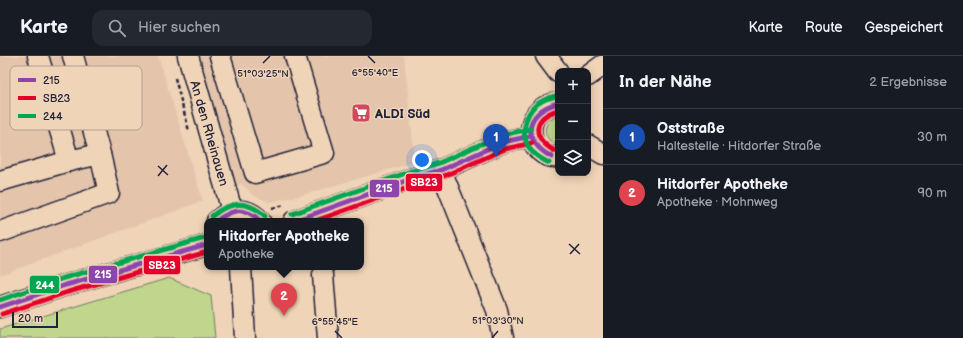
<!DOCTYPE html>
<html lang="de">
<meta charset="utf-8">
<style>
body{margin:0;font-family:"Balsamiq Sans",sans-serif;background:#242831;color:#f1f3f6}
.controls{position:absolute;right:12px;top:12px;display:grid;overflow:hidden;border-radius:8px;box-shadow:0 2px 10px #0003}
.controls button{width:36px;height:36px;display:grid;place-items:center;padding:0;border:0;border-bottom:1px solid #363941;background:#171b24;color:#f1f3f6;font:20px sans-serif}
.scale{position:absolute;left:12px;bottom:10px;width:46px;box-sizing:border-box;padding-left:4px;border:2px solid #22223b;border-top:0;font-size:11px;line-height:14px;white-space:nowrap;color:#22223b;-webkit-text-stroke:3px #f0d4b7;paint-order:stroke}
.you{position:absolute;left:422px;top:104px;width:14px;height:14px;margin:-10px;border:3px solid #fff;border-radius:50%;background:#1a73e8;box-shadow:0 0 0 6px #1a73e833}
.badge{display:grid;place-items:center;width:26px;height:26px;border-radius:50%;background:#db2777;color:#fff;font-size:13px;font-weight:700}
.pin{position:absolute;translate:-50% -33px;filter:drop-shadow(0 1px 2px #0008)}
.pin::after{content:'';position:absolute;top:21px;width:14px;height:12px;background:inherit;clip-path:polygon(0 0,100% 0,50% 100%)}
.popup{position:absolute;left:204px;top:162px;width:160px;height:52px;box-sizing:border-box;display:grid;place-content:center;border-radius:8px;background:#171b24;filter:drop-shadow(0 1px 3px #0005);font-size:13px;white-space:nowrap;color:#9ea1a6}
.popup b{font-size:15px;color:#f1f3f6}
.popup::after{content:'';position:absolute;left:50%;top:100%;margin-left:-8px;border:8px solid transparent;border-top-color:#171b24}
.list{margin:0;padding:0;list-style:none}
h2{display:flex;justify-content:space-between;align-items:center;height:52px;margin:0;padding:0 16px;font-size:17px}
h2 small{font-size:13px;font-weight:400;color:#9ea1a6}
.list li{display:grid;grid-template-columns:26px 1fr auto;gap:12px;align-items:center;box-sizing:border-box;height:56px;padding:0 16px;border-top:1px solid #363941}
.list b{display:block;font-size:15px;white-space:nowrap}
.list p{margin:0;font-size:13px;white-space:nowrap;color:#9ea1a6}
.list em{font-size:13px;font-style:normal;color:#9ea1a6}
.icon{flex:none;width:22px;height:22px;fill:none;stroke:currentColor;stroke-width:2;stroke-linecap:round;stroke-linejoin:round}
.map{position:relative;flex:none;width:603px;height:282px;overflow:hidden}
header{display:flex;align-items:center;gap:24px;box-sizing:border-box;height:56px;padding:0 20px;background:#171b24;border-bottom:1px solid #363941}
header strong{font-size:19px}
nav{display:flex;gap:22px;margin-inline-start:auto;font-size:14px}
.search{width:280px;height:36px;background:#242831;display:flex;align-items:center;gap:10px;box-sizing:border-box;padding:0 14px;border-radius:12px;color:#9ea1a6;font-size:15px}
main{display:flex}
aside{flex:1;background:#171b24}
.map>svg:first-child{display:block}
.built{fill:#e4c5ac}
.green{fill:#bfd68c;stroke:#707c64}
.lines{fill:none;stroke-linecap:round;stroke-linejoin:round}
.minor-casing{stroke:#22223b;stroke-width:23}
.path{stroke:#22223b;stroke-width:2.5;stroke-dasharray:4 3;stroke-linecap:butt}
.minor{stroke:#f0d4b7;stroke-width:20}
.bus-1-casing{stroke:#f0d4b7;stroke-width:8}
.bus-2-casing{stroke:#f0d4b7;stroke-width:8}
.bus-3-casing{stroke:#f0d4b7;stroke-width:8}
.bus-1{stroke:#8e44ad;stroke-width:5}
.bus-2{stroke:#e4002b;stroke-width:5}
.bus-3{stroke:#00a651;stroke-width:5}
.ticks{fill:none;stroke:#22223b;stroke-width:1.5}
.labels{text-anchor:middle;stroke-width:3;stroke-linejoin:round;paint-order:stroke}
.poi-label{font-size:13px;font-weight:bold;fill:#22223b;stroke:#f0d4b7;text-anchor:start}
.street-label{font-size:13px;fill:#22223b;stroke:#f0d4b7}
.key{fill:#f0d4b7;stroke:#b29f92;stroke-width:1}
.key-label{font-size:11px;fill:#22223b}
.ticks-label{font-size:10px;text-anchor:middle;fill:#22223b;stroke:#f0d4b7;stroke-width:3;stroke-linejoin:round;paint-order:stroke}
.line-badge{stroke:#f0d4b7;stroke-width:1.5}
.badge-label{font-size:11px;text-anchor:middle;font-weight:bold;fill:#fff}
</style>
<header>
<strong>Karte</strong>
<div class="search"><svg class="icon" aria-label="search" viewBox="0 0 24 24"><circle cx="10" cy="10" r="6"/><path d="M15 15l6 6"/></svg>Hier suchen</div>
<nav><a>Karte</a><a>Route</a><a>Gespeichert</a></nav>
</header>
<main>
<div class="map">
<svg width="603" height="282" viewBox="0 0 603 282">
<rect width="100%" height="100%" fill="#f0d4b7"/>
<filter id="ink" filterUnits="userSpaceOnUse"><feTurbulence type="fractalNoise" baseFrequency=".025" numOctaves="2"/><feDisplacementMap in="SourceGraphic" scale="8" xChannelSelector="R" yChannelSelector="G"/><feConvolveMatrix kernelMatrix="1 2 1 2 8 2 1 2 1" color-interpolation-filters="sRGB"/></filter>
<g filter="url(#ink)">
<g class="built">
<polygon points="0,0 158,0 203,145 0,219"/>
<polygon points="195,0 404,0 415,106 299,140 269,146 253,139 242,128 233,131"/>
</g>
<g class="green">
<path d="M 556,61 L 558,61 L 558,89 C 542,84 541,67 556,61 Z"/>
<polygon points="169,222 211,240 215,282 0,282 0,273"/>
</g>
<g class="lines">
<defs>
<g id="minor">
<polyline points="73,0 100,98"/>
<polyline points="188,0 232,155"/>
<polyline points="220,0 255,117 324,97 295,0"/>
<polyline points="546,0 558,16"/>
<polyline points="588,20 603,9"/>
<path d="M 558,47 C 518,52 527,104 558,101"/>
<polyline points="588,89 603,98"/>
<polyline points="441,114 497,254 503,282"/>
<polyline points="0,125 69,105"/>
<path d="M 217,165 C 230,152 248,151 260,165"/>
<polyline points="294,165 408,124 441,114 503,86 531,80"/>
<polyline points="0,176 109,137 100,98 69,105 38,0"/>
<polyline points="241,211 245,282"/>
<polyline points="323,219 328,282"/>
<polyline points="0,251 66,229 207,189"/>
</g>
</defs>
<use href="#minor" class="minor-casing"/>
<g class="path">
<polyline points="175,22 189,75"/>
<polyline points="272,152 285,149"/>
</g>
<use href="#minor" class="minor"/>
<defs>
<g id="bus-1">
<path d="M 552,101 C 521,85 524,56 558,47"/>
<path d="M 217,165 C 232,152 246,151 260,165"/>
<polyline points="294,165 408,124 441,114 503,86 531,80"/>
<polyline points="0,251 66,229 207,189"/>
</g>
<g id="bus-2">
<path d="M 555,95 C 532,83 531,62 558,54"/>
<polyline points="315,165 410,131 444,120 505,93 532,87"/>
<polyline points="2,258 68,236 207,196"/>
</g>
<g id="bus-3">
<path d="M 549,107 C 541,103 534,99 529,92 C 519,75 526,52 544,44 C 548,42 552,41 556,40"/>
<polyline points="292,158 406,117 439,107 501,79 530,73"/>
<path d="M 212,160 C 230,145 248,144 265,160"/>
<polyline points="0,244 64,222 205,182"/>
</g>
</defs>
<use href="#bus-1" class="bus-1-casing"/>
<use href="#bus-2" class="bus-2-casing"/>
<use href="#bus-3" class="bus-3-casing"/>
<use href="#bus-1" class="bus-1"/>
<use href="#bus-2" class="bus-2"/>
<use href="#bus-3" class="bus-3"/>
</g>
</g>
<path class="ticks" d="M 368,0 L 375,7M 263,7 L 270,0M 158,110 L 168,119M 158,120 L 167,109M 569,188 L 580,198M 570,198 L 579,188M 335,275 L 342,282M 492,282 L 498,275"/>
<defs>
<symbol id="supermarket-square" viewBox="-11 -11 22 22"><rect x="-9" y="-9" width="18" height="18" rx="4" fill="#d1495b" stroke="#f0d4b7"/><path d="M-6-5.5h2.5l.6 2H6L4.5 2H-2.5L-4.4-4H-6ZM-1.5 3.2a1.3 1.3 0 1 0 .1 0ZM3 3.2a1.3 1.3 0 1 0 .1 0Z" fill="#fff"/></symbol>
</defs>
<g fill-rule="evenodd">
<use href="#supermarket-square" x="350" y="46" width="22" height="22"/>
</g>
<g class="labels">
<g class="poi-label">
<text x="375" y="62">ALDI Süd</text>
</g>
<g class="street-label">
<text transform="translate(210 77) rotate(74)" y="5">An den Rheinauen</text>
</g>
</g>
<rect x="10" y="10" width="132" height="64" rx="6" class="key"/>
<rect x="18" y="22" width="18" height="4" fill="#8e44ad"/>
<rect x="18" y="40" width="18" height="4" fill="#e4002b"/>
<rect x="18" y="58" width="18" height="4" fill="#00a651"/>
<g class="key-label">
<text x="43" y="28">215</text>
<text x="43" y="46">SB23</text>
<text x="43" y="64">244</text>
</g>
<g class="ticks-label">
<text x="375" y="20">6°55'40"E</text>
<text x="263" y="21">51°03'25"N</text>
<text x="498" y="268">51°03'30"N</text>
<text x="335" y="269">6°55'45"E</text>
</g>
<g class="line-badge">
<rect x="405" y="117" width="38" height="19" rx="4" fill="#e4002b"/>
<rect x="369" y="123" width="31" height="19" rx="4" fill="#8e44ad"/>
<rect x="143" y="199" width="38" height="20" rx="4" fill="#e4002b"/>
<rect x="88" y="209" width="30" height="19" rx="4" fill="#8e44ad"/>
<rect x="29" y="219" width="31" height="19" rx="4" fill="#00a651"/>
</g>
<g class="badge-label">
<text x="424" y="130">SB23</text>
<text x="384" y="136">215</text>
<text x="162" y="213">SB23</text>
<text x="103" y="222">215</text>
<text x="45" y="233">244</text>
</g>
</svg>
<div class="controls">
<button>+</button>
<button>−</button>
<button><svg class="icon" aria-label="layers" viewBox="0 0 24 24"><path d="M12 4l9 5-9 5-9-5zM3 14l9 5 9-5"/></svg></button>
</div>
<div class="scale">20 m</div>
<div class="you"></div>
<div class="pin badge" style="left:496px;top:101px;background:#1a4fb4">1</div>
<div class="pin badge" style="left:284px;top:260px;background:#e0444e">2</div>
<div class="popup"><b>Hitdorfer Apotheke</b>Apotheke</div>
</div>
<aside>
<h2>In der Nähe<small>2 Ergebnisse</small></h2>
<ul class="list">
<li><span class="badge" style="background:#1a4fb4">1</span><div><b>Oststraße</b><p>Haltestelle · Hitdorfer Straße</p></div><em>30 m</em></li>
<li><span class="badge" style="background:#e0444e">2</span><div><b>Hitdorfer Apotheke</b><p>Apotheke · Mohnweg</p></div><em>90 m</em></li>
</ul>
</aside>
</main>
